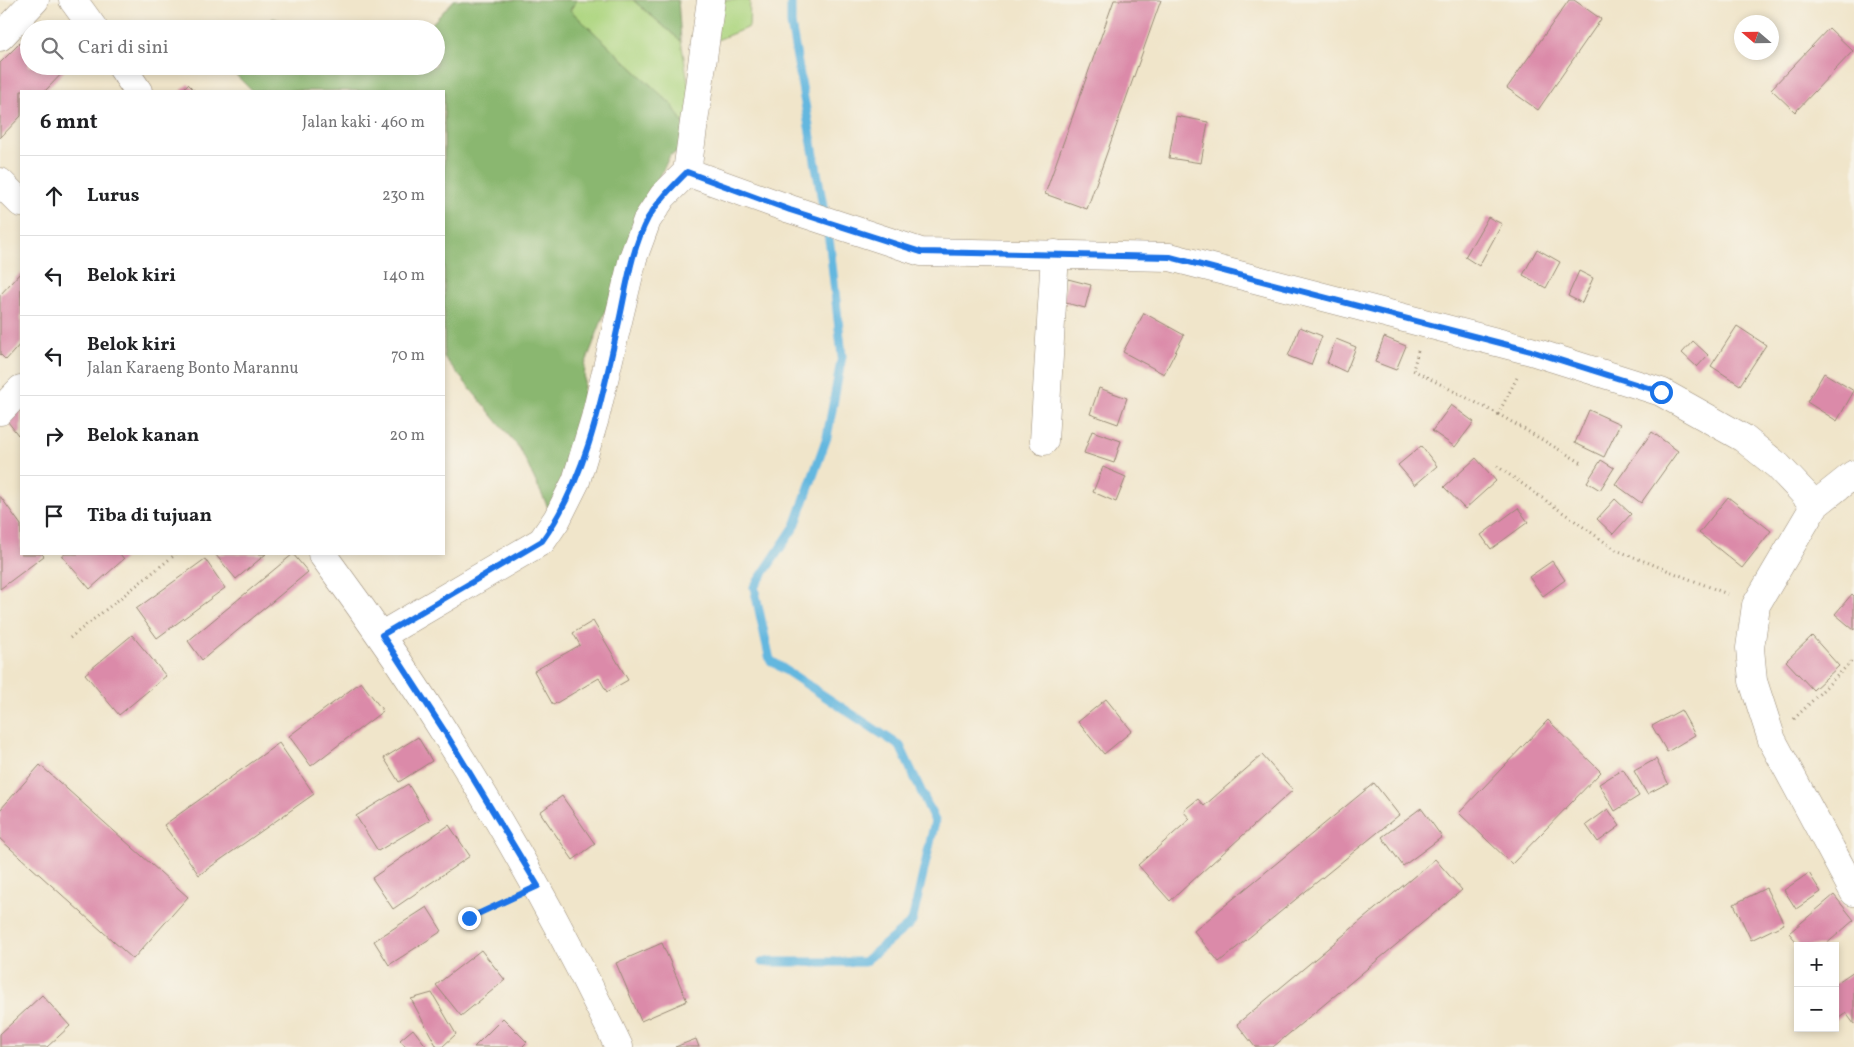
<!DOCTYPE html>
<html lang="id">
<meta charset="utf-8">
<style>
body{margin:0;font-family:Vollkorn,serif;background:#f2f2f2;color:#202124}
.controls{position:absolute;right:15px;bottom:15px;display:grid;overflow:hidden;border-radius:0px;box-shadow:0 2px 8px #0003}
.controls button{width:45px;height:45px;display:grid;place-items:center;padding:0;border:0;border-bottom:1px solid #e0e0e0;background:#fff;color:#202124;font:25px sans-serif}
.compass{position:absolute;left:1734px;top:15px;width:45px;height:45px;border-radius:50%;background:#fff;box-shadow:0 2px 8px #0003;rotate:290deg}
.stop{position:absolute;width:15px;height:15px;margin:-11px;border:4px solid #1a73e8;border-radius:50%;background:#fff}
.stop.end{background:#1a73e8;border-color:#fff;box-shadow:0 1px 5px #0008}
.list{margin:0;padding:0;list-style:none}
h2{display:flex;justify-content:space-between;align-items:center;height:65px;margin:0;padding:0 20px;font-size:21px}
h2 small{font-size:16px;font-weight:400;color:#757577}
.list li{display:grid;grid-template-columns:32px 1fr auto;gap:15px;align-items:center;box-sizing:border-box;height:80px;padding:0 20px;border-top:1px solid #e0e0e0}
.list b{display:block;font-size:19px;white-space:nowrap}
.list p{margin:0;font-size:16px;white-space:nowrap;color:#757577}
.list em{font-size:16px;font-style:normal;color:#757577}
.icon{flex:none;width:28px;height:28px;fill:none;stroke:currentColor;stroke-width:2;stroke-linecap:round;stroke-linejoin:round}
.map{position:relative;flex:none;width:1854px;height:1047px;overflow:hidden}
.search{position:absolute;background:#fff;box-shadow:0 2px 8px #0003;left:20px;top:20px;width:425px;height:55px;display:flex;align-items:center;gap:12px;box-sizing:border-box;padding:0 18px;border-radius:28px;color:#757577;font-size:19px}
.panel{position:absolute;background:#fff;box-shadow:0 2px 8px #0003;left:20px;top:90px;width:425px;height:465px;border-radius:0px}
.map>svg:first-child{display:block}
.green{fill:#aed681;stroke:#748050}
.forest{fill:#8ab76f;stroke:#627046}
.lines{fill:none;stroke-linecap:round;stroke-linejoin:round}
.stream{stroke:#63b7df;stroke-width:9}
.building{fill:#db8aa9}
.minor-casing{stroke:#968874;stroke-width:29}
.primary-casing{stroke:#968874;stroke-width:29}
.path{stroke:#968874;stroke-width:3;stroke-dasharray:1 4;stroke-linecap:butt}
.minor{stroke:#fff;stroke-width:28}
.primary{stroke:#fff;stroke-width:28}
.route{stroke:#1a73e8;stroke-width:6}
</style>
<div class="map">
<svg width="1854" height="1047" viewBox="0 0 1854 1047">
<rect width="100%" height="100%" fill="#f7f3e8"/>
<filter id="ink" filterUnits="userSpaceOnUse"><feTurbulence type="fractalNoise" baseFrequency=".02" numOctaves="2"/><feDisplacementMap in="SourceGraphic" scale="10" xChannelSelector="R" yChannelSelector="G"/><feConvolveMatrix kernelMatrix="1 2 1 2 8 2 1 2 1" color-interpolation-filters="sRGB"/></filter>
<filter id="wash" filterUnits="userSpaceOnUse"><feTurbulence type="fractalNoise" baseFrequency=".0096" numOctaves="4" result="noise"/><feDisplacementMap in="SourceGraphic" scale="20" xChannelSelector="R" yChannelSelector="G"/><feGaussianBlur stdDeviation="1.12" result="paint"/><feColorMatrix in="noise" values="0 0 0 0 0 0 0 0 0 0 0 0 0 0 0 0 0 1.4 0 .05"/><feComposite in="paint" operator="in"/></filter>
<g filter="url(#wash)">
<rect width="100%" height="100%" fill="#f0e5ca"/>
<g class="green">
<polygon points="577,0 633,0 681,41 692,105 683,124 672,105 570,10"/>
<polygon points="712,0 750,0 749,27 717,40"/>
</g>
<g class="forest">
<polygon points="454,0 577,0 570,10 672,105 697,145 670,155 639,222 585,365 580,453 556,524 520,449 444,357 444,91 252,91 227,66 436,66 436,29 427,29"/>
<polygon points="633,0 678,0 681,41"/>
<polygon points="273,18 306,29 262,29"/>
</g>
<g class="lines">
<polyline class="stream" points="762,962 864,962 912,922 935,821 900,746 770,660 754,587 795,526 827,437 842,356 830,246 791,24 791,0"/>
</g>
<g id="blocks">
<g class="building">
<polygon points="1114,0 1161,0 1087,209 1045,194"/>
<polygon points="1569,0 1574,0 1601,19 1538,110 1507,88"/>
<polygon points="1829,28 1853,51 1795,112 1771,89"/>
<polygon points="29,34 29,66 69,66 45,91 21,91 21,116 0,138 0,63"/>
<polygon points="188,84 195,91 181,91"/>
<polygon points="1176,116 1208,122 1201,163 1169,158"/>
<polygon points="1488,217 1502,224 1479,266 1465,257"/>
<polygon points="1537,249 1560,262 1546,288 1523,275"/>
<polygon points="1579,271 1593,278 1582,303 1568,296"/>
<polygon points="21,272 21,343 6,360 0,354 0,295"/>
<polygon points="1068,279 1091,285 1085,308 1062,302"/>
<polygon points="1144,313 1184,335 1164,374 1123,352"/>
<polygon points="1737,326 1766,345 1740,385 1711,366"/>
<polygon points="1300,327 1322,336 1311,365 1288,356"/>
<polygon points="1384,337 1406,346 1396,370 1375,362"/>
<polygon points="1336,339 1356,347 1346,372 1327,363"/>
<polygon points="1693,341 1708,355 1697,367 1682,353"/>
<polygon points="1824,373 1854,391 1837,421 1807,402"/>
<polygon points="1099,388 1127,398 1118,424 1090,414"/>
<polygon points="1451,405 1474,422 1455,447 1432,431"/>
<polygon points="19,407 21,410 21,432 18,435 5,418"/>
<polygon points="1589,410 1620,424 1604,457 1575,443"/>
<polygon points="1092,431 1121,441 1114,463 1084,453"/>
<polygon points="1652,432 1678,451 1641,503 1615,484"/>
<polygon points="1421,446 1437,466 1415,485 1398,465"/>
<polygon points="1476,458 1496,481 1465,509 1444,487"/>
<polygon points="1601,460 1614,468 1600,490 1587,482"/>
<polygon points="1103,467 1126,477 1116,502 1093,492"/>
<polygon points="0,496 21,525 21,554 42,554 44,556 0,589"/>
<polygon points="1728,497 1771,531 1742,568 1699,533"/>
<polygon points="1615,499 1631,514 1613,534 1597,519"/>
<polygon points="1518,508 1528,522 1491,549 1481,535"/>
<polygon points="65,554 120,554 124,559 90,589 62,556"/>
<polygon points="215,554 266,554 236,579"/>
<polygon points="293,554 308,572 202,660 188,641"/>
<polygon points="205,559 225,588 157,638 136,609"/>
<polygon points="1552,561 1565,580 1543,596 1529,577"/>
<polygon points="1852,594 1854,596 1854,630 1835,614"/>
<polygon points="593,621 628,680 607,692 599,678 553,705 534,671 580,645 573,633"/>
<polygon points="132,635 166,676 119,715 85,674"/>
<polygon points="1812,636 1839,666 1813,690 1786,661"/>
<polygon points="361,682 383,711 311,766 289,736"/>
<polygon points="1106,699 1132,731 1104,754 1078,722"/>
<polygon points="1681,710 1695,735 1667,752 1652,726"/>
<polygon points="1548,720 1601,772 1512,864 1459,813"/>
<polygon points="418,737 432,761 399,782 384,758"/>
<polygon points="279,743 314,794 199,875 164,825"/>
<polygon points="1262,755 1293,790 1170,901 1138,865 1190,819 1183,811 1198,799 1204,806"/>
<polygon points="1656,759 1668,783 1647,794 1634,771"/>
<polygon points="40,765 188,897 133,959 0,839 0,810"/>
<polygon points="1623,769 1639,796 1615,811 1599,784"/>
<polygon points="1374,783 1399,815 1219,962 1194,931"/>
<polygon points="408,784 430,820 378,851 356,816"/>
<polygon points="562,796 595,844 573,860 540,812"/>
<polygon points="1421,808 1442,837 1403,866 1382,837"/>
<polygon points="1608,809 1620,826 1598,842 1586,825"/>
<polygon points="449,825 470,856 393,909 372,878"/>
<polygon points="1435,859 1462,890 1273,1047 1255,1047 1237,1024"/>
<polygon points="1809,873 1821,892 1796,909 1784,890"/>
<polygon points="1766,888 1784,924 1751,940 1734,904"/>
<polygon points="1834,895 1854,920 1824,946 1800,946 1789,933"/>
<polygon points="427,907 442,931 389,965 374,941"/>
<polygon points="662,943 687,1001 641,1021 616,963"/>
<polygon points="481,950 505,980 461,1016 436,985"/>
<polygon points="1854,971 1854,1024 1846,1013 1835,1021 1835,984"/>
<polygon points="432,993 456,1034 442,1047 437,1047 411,999"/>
<polygon points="42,995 70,1026 47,1047 0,1047 0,1034"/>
<polygon points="503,1018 527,1042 522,1047 474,1047"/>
<polygon points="413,1029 427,1047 406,1047 400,1040"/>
<polygon points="696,1039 699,1047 675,1047"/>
</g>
</g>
</g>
<g filter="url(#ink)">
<use href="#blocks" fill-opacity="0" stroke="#968874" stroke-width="1"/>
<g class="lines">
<defs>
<g id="minor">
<polyline points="73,0 94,29"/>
<polyline points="0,37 35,0"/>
<polyline points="121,66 138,91"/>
<polyline points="687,172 790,209 921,252 1170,257 1531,351 1661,392 1743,438 1778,466 1815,505 1854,474"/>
<polyline points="0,411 21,389"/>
<polyline points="1044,441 1055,254"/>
<polyline points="1815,505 1756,605 1750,648 1753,681 1772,740 1854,892"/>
<polyline points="382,635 542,541 557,519 576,481 595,418 633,258 647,220 663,196 687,172 711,0"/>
</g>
<g id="primary">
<polyline points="0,182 21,203"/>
<path d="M 322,554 C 437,709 536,874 619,1047"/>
</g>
</defs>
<use href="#minor" class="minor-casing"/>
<use href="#primary" class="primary-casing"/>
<g class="path">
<polyline points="1418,351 1413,370 1498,414 1518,376"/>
<polyline points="1498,414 1582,463"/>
<polyline points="1497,466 1616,550 1730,595"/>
<polyline points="70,638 176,554"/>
<polyline points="1794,719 1854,659"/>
<polyline points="469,918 510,899"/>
</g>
<use href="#minor" class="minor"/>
<use href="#primary" class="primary"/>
</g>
</g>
<g class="lines" filter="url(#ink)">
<path class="route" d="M 469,918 L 538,886 L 445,732 L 382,635 L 542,541 C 588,477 603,393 620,317 C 627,284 632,248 648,218 C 659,200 672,187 687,172 L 790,210 L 921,252 L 1170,257 L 1531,351 L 1661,392"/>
</g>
</svg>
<div class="controls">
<button>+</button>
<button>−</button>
</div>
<svg class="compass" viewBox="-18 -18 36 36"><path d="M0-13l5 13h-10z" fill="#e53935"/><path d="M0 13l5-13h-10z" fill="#757577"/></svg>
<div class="stop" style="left:1661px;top:392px"></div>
<div class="stop end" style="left:469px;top:918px"></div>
<div class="search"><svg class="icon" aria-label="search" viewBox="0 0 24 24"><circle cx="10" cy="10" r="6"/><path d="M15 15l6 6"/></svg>Cari di sini</div>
<section class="panel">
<h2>6 mnt<small>Jalan kaki · 460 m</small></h2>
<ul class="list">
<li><svg class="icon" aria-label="ahead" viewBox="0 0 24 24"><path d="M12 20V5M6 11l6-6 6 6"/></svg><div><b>Lurus</b></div><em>230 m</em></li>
<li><svg class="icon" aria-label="left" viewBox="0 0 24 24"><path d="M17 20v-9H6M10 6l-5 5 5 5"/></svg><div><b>Belok kiri</b></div><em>140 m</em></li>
<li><svg class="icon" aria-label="left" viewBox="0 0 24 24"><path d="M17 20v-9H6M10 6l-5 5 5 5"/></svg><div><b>Belok kiri</b><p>Jalan Karaeng Bonto Marannu</p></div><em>70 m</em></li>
<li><svg class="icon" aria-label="right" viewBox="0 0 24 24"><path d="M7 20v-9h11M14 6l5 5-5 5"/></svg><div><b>Belok kanan</b></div><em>20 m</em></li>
<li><svg class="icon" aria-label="arrive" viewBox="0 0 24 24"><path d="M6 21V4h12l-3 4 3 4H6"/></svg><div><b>Tiba di tujuan</b></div></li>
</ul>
</section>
</div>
